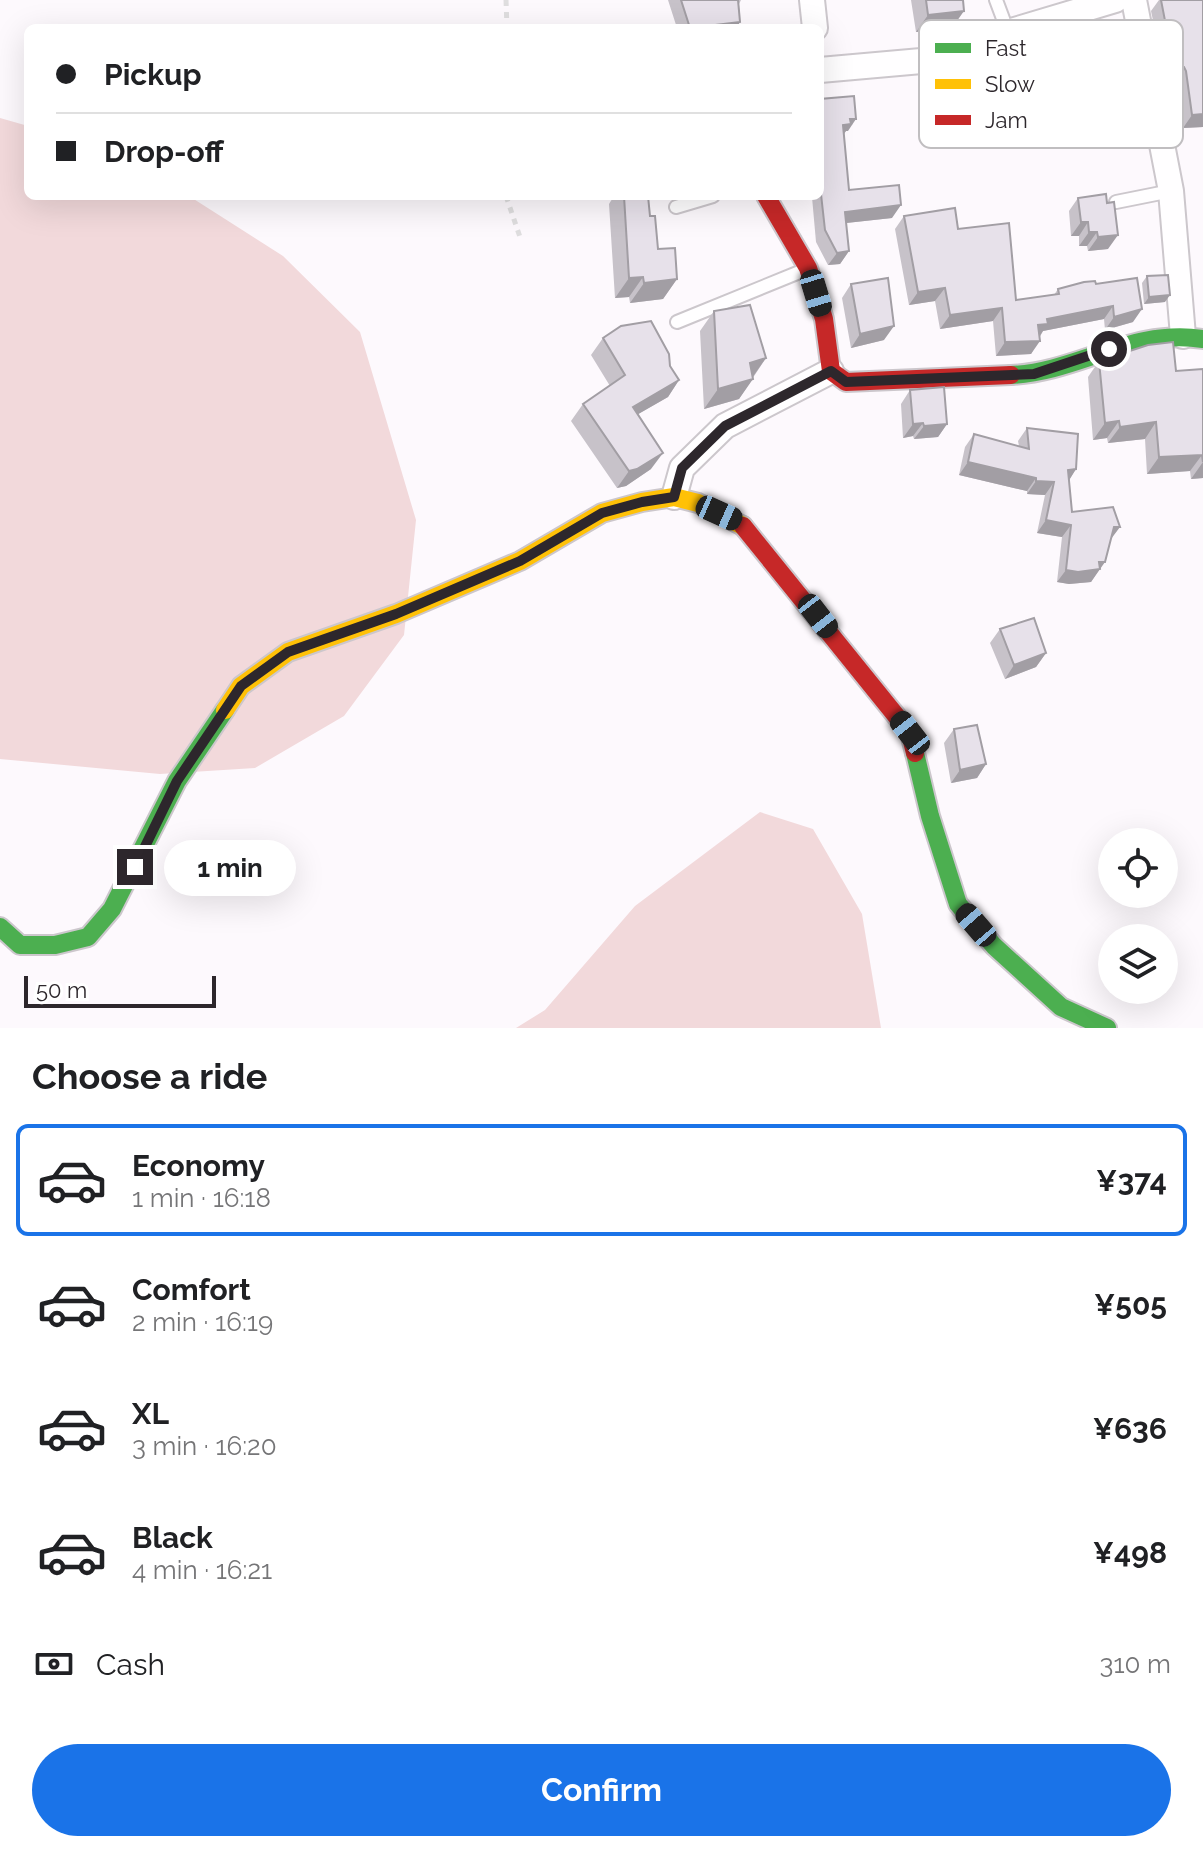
<!DOCTYPE html>
<meta charset="utf-8">
<style>
body{margin:0;font-family:Raleway,sans-serif;background:#f2f2f2;color:#202124;height:100vh;display:flex;flex-direction:column;font-size:30px;white-space:nowrap}
*{box-sizing:border-box;margin:0}
p{font-size:26px;color:#757577}
.icon{flex:none;width:44px;height:44px;fill:none;stroke:currentColor;stroke-width:2;stroke-linecap:round;stroke-linejoin:round}
.map{position:relative;height:1028px;overflow:hidden}
.side{display:flex;flex-direction:column;background:#fff;flex:1}
.side>*{flex:none}
.top-card{position:absolute;left:24px;top:24px;width:800px;height:176px;border-radius:12px;box-shadow:0 8px 32px #0002;display:grid;align-content:center;height:176px;padding:0 32px;background:#fff}
.controls{position:absolute;left:1098px;top:828px;display:grid;gap:16px}
.controls a{display:grid;place-items:center;width:80px;height:80px;border-radius:50%;background:#fff;box-shadow:0 8px 32px #0002;font-size:40px}
.scale{position:absolute;left:24px;bottom:20px;width:192px;box-sizing:border-box;padding-left:8px;border:4px solid #2d272c;border-top:0;font-size:22px;line-height:28px;white-space:nowrap;color:#2d272c;-webkit-text-stroke:6px #fff;paint-order:stroke}
.end{position:absolute;width:36px;height:36px;margin:-18px;border:10px solid #2d272c;background:#fff;box-shadow:0 0 0 4px #fff}
.from{border-radius:50%}
.bubble{position:absolute;height:56px;border-radius:28px;background:#fff;box-shadow:0 8px 32px #0002;font-size:26px;font-weight:700;line-height:56px;text-align:center}
.car{position:absolute;width:24px;height:48px;margin:-24px -12px;border-radius:10px;box-shadow:0 0 6px 2px #0007;background:linear-gradient(#222 24%,#8ab4d8 0 40%,#222 0 76%,#8ab4d8 0 86%,#222 0)}
.top-card b{display:flex;align-items:center;gap:28px;height:76px;font-size:30px}
.top-card b+b{border-top:2px solid #e0e0e0}
.top-card i{width:20px;height:20px;background:#202124}
ul{padding:0;list-style:none}
li{display:flex;align-items:center;gap:24px;height:112px;margin:0 16px 12px;padding:0 16px;border:4px solid transparent;border-radius:12px}
li div{flex:1}
li b{display:block;font-size:30px}
li em{font-style:normal;font-weight:700}
li.selected{border-color:#1a73e8}
li>.icon{width:72px;height:72px;stroke-width:1.5}
h2{padding:0 32px;font-size:36px;line-height:96px}
.pay{display:flex;align-items:center;gap:20px;height:88px;padding:0 32px;font-size:30px}
.pay p{margin-inline-start:auto}
.primary-button{display:flex;gap:16px;margin-top:auto;padding:16px 32px}
.primary-button a{flex:1;height:92px;border-radius:48px;background:#1a73e8;color:#fff;font-size:32px;font-weight:700;line-height:92px;text-align:center}
.map>svg:first-child{display:block}
.green{fill:#f2d9db}
.lines{fill:none;stroke-linecap:round;stroke-linejoin:round}
.lane-casing{stroke:#ccc7cc;stroke-width:16}
.street-casing{stroke:#ccc7cc;stroke-width:28}
.fast-casing{stroke:#ccc7cc;stroke-width:22}
.slow-casing{stroke:#ccc7cc;stroke-width:22}
.jam-casing{stroke:#ccc7cc;stroke-width:22}
.path{stroke:#dfdedf;stroke-width:5;stroke-dasharray:6 6;stroke-linecap:butt}
.lane{stroke:#fffeff;stroke-width:12}
.street{stroke:#fffeff;stroke-width:24}
.fast{stroke:#4caf50;stroke-width:18}
.slow{stroke:#ffc107;stroke-width:18}
.jam{stroke:#c62828;stroke-width:18}
.wall{fill:#c7c2c9}
.shaded-wall{fill:#a29ea4}
.building{fill:#e7e1ea;stroke:#a29ea4;stroke-width:2}
.route{stroke:#2d272c;stroke-width:10}
.key{fill:#fff;stroke:#c0bec0;stroke-width:2}
.key-label{font-size:22px;fill:#2d272c}
</style>
<div class="map">
<svg width="1203" height="1028" viewBox="0 0 1203 1028">
<rect width="100%" height="100%" fill="#fdf9fd"/>
<path class="green" d="M 0,118 L 28,126 L 28,196 L 189,196 L 283,256 L 360,332 L 416,520 L 404,635 L 344,716 L 255,768 L 160,774 L 0,759 Z
M 760,812 L 813,829 L 862,914 L 881,1028 L 516,1028 L 545,1010 L 635,906 Z"/>
<g class="lines">
<g class="lane-casing">
<path id="lane" d="M 996,0 L 1008,32
M 1116,202 L 1171,191
M 676,207 L 713,196
M 677,322 L 807,269"/>
</g>
<g class="street-casing">
<path id="street" d="M 812,0 L 815,28
M 1134,0 L 1171,191 L 1183,336
M 820,70 L 944,59 L 1008,32 L 1115,0
M 674,497 L 682,468 L 725,426 L 831,371"/>
</g>
<g class="fast-casing">
<path id="fast" d="M 1011,375 C 1079,372 1131,328 1203,339
M 915,753 L 930,816 L 958,904 L 994,946 L 1061,1007 L 1107,1028
M 0,927 L 20,945 L 55,945 L 88,937 L 112,909 L 177,781 L 225,710"/>
</g>
<g class="slow-casing">
<path id="slow" d="M 225,710 L 241,686 L 288,652 L 396,614 L 520,561 L 602,513 L 642,502 L 674,497 L 698,503 L 743,526"/>
</g>
<g class="jam-casing">
<path id="jam" d="M 766,196 L 808,268 L 824,319 L 831,371 L 846,382 L 1011,375
M 743,526 L 910,733 L 915,753"/>
</g>
<path class="path" d="M 506,0 L 507,28
M 506,196 L 520,237"/>
<use href="#lane" class="lane"/>
<use href="#street" class="street"/>
<use href="#fast" class="fast"/>
<use href="#slow" class="slow"/>
<use href="#jam" class="jam"/>
</g>
<path class="wall" d="M 668,0 L 741,0 L 739,4 L 740,22 L 736,28 L 677,28 Z
M 911,0 L 963,0 L 952,28 L 916,32 Z
M 1159,0 L 1203,0 L 1203,127 L 1183,128 L 1177,84 L 1175,80 L 1165,81 L 1160,44 L 1158,44 L 1151,11 Z
M 1007,59 L 1027,102 L 1001,104 L 997,72 Z
M 820,99 L 848,131 L 846,131 L 844,134 L 849,190 L 892,218 L 846,223 L 849,251 L 840,264 L 828,265 L 816,242 L 812,197 L 797,198 L 797,196 L 820,196 Z
M 614,196 L 648,196 L 650,216 L 658,249 L 677,279 L 663,299 L 630,303 L 629,297 L 615,298 L 609,204 Z
M 1078,198 L 1108,249 L 1088,251 L 1087,246 L 1079,246 L 1079,236 L 1071,236 L 1069,211 Z
M 904,216 L 958,229 L 1016,300 L 1054,295 L 1058,289 L 1096,284 L 1133,322 L 1105,330 L 1104,319 L 1043,331 L 1031,354 L 996,356 L 993,321 L 940,329 L 935,301 L 909,305 L 895,229 Z
M 1147,276 L 1165,302 L 1144,304 L 1142,283 Z
M 851,284 L 884,340 L 851,348 L 842,298 Z
M 714,311 L 766,358 L 739,399 L 704,409 L 700,331 Z
M 603,338 L 670,366 L 679,380 L 668,397 L 638,414 L 651,469 L 626,486 L 617,488 L 571,421 L 583,404 L 610,386 L 591,355 Z
M 1099,361 L 1176,371 L 1203,369 L 1203,478 L 1191,479 L 1190,471 L 1147,474 L 1145,439 L 1108,443 L 1107,438 L 1093,440 L 1088,377 Z
M 910,390 L 947,424 L 938,437 L 914,439 L 913,436 L 903,438 L 901,404 Z
M 1027,428 L 1076,469 L 1069,480 L 1072,512 L 1111,539 L 1100,568 L 1091,582 L 1069,584 L 1057,582 L 1062,537 L 1037,533 L 1045,495 L 1027,494 L 1027,491 L 959,475 L 965,447 L 974,434 L 1019,446 L 1018,441 Z
M 1000,629 L 1046,653 L 1036,667 L 1005,679 L 990,643 Z
M 954,729 L 986,764 L 977,778 L 951,783 L 944,743 Z"/>
<path class="shaded-wall" d="M 964,11 L 952,28 L 916,32 L 928,15 Z
M 740,22 L 736,28 L 713,28 L 716,25 Z
M 1167,31 L 1169,31 L 1160,44 L 1158,44 Z
M 1184,67 L 1175,80 L 1165,81 L 1175,68 Z
M 1036,88 L 1027,102 L 1001,104 L 1010,91 Z
M 1203,114 L 1203,127 L 1183,128 L 1192,115 Z
M 850,119 L 856,119 L 848,131 L 846,131 L 842,136 L 843,125 Z
M 798,196 L 813,196 L 812,197 L 797,198 Z
M 901,205 L 892,218 L 837,224 L 845,212 Z
M 1081,222 L 1088,222 L 1079,236 L 1071,236 Z
M 1089,232 L 1097,232 L 1087,246 L 1079,246 Z
M 1118,235 L 1108,249 L 1088,251 L 1098,237 Z
M 849,251 L 840,264 L 828,265 L 837,253 Z
M 643,277 L 629,297 L 615,298 L 629,278 Z
M 677,279 L 663,299 L 630,303 L 644,283 Z
M 945,288 L 935,301 L 909,305 L 918,292 Z
M 1170,295 L 1165,302 L 1144,304 L 1149,297 Z
M 1113,306 L 1104,319 L 1043,331 L 1039,337 L 1038,325 L 1047,319 Z
M 1002,308 L 993,321 L 940,329 L 950,315 Z
M 1142,309 L 1133,322 L 1105,330 L 1114,317 Z
M 894,326 L 884,340 L 851,348 L 860,334 Z
M 1040,341 L 1031,354 L 996,356 L 1005,342 Z
M 766,358 L 752,378 L 750,363 Z
M 753,379 L 739,399 L 704,409 L 718,389 Z
M 679,380 L 668,397 L 621,424 L 633,407 Z
M 1119,421 L 1107,438 L 1093,440 L 1105,423 Z
M 1156,422 L 1145,439 L 1108,443 L 1120,427 Z
M 923,423 L 913,436 L 903,438 L 913,424 Z
M 947,424 L 938,437 L 914,439 L 924,426 Z
M 663,453 L 651,469 L 626,486 L 617,488 L 629,471 Z
M 1202,455 L 1190,471 L 1147,474 L 1159,457 Z
M 968,462 L 1036,478 L 1027,491 L 959,475 Z
M 1203,462 L 1203,478 L 1191,479 Z
M 1076,469 L 1068,482 L 1068,470 Z
M 1036,481 L 1054,482 L 1045,495 L 1027,494 Z
M 1046,520 L 1071,525 L 1062,537 L 1037,533 Z
M 1114,527 L 1120,527 L 1111,539 Z
M 1105,562 L 1091,582 L 1069,584 L 1057,582 L 1066,570 Z
M 1046,653 L 1036,667 L 1005,679 L 1014,665 Z
M 986,764 L 977,778 L 951,783 L 960,770 Z"/>
<path class="building" d="M 681,0 L 738,0 L 740,22 L 716,25 L 716,28 L 690,28 Z
M 926,0 L 963,0 L 964,11 L 928,15 Z
M 1161,0 L 1203,0 L 1203,114 L 1192,115 L 1186,71 L 1184,67 L 1175,68 L 1169,31 L 1167,31 Z
M 854,96 L 856,119 L 850,119 L 851,124 L 843,125 L 849,190 L 899,185 L 901,205 L 845,212 L 849,251 L 837,253 L 825,230 L 820,185 L 820,99 Z
M 1106,194 L 1107,203 L 1114,202 L 1118,235 L 1098,237 L 1097,232 L 1089,232 L 1088,222 L 1081,222 L 1078,198 Z
M 624,196 L 648,196 L 650,216 L 655,216 L 658,249 L 675,248 L 677,279 L 644,283 L 643,277 L 629,278 Z
M 955,208 L 958,229 L 1009,223 L 1016,300 L 1059,294 L 1058,289 L 1084,282 L 1095,281 L 1096,284 L 1137,278 L 1142,309 L 1114,317 L 1113,306 L 1047,319 L 1048,324 L 1038,325 L 1040,341 L 1005,342 L 1002,308 L 950,315 L 945,288 L 918,292 L 904,216 Z
M 1168,275 L 1170,295 L 1149,297 L 1147,276 Z
M 888,278 L 894,326 L 860,334 L 851,284 Z
M 750,305 L 766,358 L 750,363 L 753,379 L 718,389 L 714,311 Z
M 651,321 L 669,354 L 670,366 L 679,380 L 633,407 L 663,453 L 637,469 L 629,471 L 583,404 L 625,375 L 603,338 L 621,326 Z
M 1173,342 L 1176,371 L 1203,369 L 1203,462 L 1202,455 L 1159,457 L 1156,422 L 1120,427 L 1119,421 L 1105,423 L 1099,361 L 1148,345 Z
M 944,387 L 947,424 L 924,426 L 923,423 L 913,424 L 910,390 Z
M 1027,428 L 1078,434 L 1076,469 L 1068,470 L 1072,512 L 1113,507 L 1120,527 L 1114,527 L 1105,562 L 1099,562 L 1100,569 L 1078,572 L 1066,570 L 1071,525 L 1046,520 L 1054,482 L 1036,481 L 1036,478 L 968,462 L 974,434 L 1029,449 Z
M 1034,618 L 1046,653 L 1014,665 L 1000,629 Z
M 977,725 L 986,764 L 960,770 L 954,729 Z"/>
<g class="lines">
<path class="route" d="M 135,867 L 177,781 L 241,686 L 288,652 L 396,614 L 520,561 L 602,513 L 642,502 L 674,497 L 682,468 L 725,426 L 831,371 L 846,382 L 1034,374 L 1109,349"/>
</g>
<rect x="919" y="20" width="264" height="128" rx="12" class="key"/>
<rect x="935" y="43" width="36" height="10" fill="#4caf50"/>
<rect x="935" y="79" width="36" height="10" fill="#ffc107"/>
<rect x="935" y="115" width="36" height="10" fill="#c62828"/>
<g class="key-label">
<text x="985" y="56">Fast</text>
<text x="985" y="92">Slow</text>
<text x="985" y="128">Jam</text>
</g>
</svg>
<div class="controls">
<a><svg class="icon" aria-label="locate" viewBox="0 0 24 24"><circle cx="12" cy="12" r="6"/><path d="M12 2v4M12 18v4M2 12h4M18 12h4"/></svg></a>
<a><svg class="icon" aria-label="layers" viewBox="0 0 24 24"><path d="M12 4l9 5-9 5-9-5zM3 14l9 5 9-5"/></svg></a>
</div>
<div class="scale">50 m</div>
<i class="end from" style="left:1109px;top:349px"></i>
<i class="end" style="left:135px;top:867px"></i>
<div class="bubble" style="left:164px;top:840px;width:132px">1 min</div>
<i class="car" style="left:816px;top:293px;rotate:163deg"></i>
<i class="car" style="left:719px;top:513px;rotate:114deg"></i>
<i class="car" style="left:818px;top:616px;rotate:142deg"></i>
<i class="car" style="left:910px;top:733px;rotate:322deg"></i>
<i class="car" style="left:976px;top:925px;rotate:319deg"></i>
<div class="top-card">
<b><i class="from"></i>Pickup</b>
<b><i></i>Drop-off</b>
</div>
</div>
<section class="side">
<h2>Choose a ride</h2>
<ul>
<li class="selected"><svg class="icon" aria-label="car" viewBox="0 0 24 24"><path d="M5 17H2v-5l4-1 3-4h7l3 4 3 1v5h-3M9 17h6M6 11h13"/><circle cx="7" cy="17" r="2"/><circle cx="17" cy="17" r="2"/></svg><div><b>Economy</b><p>1 min · 16:18</p></div><em>¥374</em></li>
<li><svg class="icon" aria-label="car" viewBox="0 0 24 24"><path d="M5 17H2v-5l4-1 3-4h7l3 4 3 1v5h-3M9 17h6M6 11h13"/><circle cx="7" cy="17" r="2"/><circle cx="17" cy="17" r="2"/></svg><div><b>Comfort</b><p>2 min · 16:19</p></div><em>¥505</em></li>
<li><svg class="icon" aria-label="car" viewBox="0 0 24 24"><path d="M5 17H2v-5l4-1 3-4h7l3 4 3 1v5h-3M9 17h6M6 11h13"/><circle cx="7" cy="17" r="2"/><circle cx="17" cy="17" r="2"/></svg><div><b>XL</b><p>3 min · 16:20</p></div><em>¥636</em></li>
<li><svg class="icon" aria-label="car" viewBox="0 0 24 24"><path d="M5 17H2v-5l4-1 3-4h7l3 4 3 1v5h-3M9 17h6M6 11h13"/><circle cx="7" cy="17" r="2"/><circle cx="17" cy="17" r="2"/></svg><div><b>Black</b><p>4 min · 16:21</p></div><em>¥498</em></li>
</ul>
<div class="pay"><svg class="icon" aria-label="cash" viewBox="0 0 24 24"><path d="M3 7h18v10H3z"/><circle cx="12" cy="12" r="2"/></svg>Cash<p>310 m</p></div>
<div class="primary-button"><a>Confirm</a></div>
</section>
